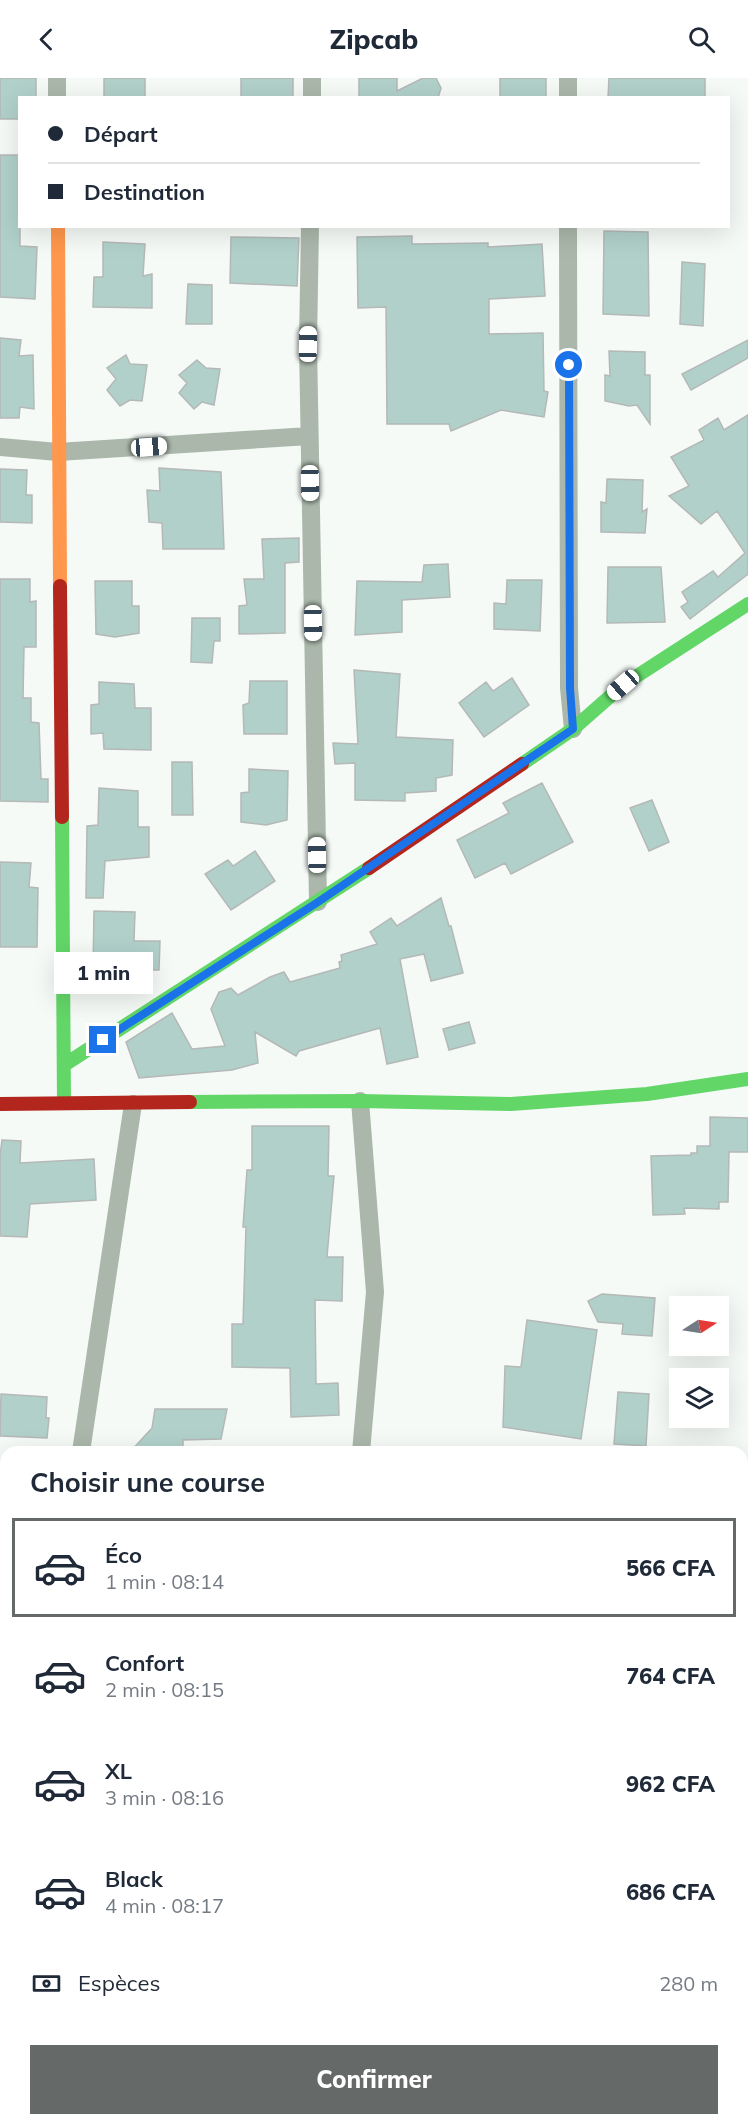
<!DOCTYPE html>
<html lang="fr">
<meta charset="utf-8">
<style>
body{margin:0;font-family:Mulish,sans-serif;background:#f6f6f7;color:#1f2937;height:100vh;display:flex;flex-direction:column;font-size:22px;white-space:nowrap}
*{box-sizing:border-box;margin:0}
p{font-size:20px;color:#747a83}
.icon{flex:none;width:33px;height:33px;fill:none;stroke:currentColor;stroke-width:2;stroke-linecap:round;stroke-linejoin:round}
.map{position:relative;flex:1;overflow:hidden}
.sheet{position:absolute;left:0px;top:1368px;width:748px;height:680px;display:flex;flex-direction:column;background:#fff;border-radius:18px 18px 0 0;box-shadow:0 6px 24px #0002}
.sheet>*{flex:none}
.banner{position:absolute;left:18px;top:18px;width:712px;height:132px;border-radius:0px;box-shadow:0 6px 24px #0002;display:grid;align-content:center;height:132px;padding:0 30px;background:#fff}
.needle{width:39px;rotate:78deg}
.controls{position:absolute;left:669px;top:1218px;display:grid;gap:12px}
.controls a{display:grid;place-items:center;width:60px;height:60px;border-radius:0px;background:#fff;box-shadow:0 6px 24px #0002;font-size:30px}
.end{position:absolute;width:27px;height:27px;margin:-14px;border:8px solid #1a73e8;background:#fff;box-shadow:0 0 0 3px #fff}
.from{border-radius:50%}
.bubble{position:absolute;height:42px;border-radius:0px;background:#fff;box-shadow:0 6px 24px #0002;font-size:20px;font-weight:800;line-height:42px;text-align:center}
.car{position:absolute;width:18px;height:36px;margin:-18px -9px;border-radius:8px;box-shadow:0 0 4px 2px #0007;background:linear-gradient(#fff 24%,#345 0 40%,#fff 0 76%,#345 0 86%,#fff 0)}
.banner b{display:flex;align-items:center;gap:21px;height:57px;font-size:22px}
.banner b+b{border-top:2px solid #e0e1e3}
.banner i{width:15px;height:15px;background:#1f2937}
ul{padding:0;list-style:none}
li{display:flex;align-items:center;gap:18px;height:99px;margin:0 12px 9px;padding:0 18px;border:3px solid transparent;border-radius:0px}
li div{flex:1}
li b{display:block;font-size:22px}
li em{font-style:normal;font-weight:800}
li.active{border-color:#656967}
li>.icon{width:54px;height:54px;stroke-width:1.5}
h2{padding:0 30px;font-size:27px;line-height:72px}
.pay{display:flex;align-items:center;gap:15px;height:66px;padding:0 30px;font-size:22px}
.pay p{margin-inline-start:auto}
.primary-button{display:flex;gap:12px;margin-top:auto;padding:12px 30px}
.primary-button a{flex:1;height:69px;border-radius:0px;background:#656967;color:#fff;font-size:24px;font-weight:800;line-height:69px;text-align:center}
header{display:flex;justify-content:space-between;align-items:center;height:78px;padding:0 30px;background:#fff;font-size:27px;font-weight:800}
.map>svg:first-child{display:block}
.building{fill:#b1d0ca;stroke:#b4b8b6;stroke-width:1.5}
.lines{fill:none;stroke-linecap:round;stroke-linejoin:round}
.street{stroke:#aab7aa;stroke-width:18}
.fast{stroke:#63d668;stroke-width:14}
.slow{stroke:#ff974d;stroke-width:14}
.jam{stroke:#b3261e;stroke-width:14}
.route{stroke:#1a73e8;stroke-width:8}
</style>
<header><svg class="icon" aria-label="back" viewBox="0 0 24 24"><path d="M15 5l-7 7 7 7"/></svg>Zipcab<svg class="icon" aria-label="search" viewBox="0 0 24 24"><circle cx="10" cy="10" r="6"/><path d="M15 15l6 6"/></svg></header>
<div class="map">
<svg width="748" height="2047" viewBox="0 0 748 2047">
<rect width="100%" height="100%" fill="#f5faf7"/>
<path class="building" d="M 0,0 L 36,0 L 36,20 L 20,20 L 20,41 L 0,41 Z
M 104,0 L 145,0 L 145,20 L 104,20 Z
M 241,0 L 293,0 L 293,20 L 241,20 Z
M 359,0 L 397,0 L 397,13 L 423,0 L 436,0 L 441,10 L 438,20 L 359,20 Z
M 500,0 L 546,0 L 546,20 L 500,20 Z
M 609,0 L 705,0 L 705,20 L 608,20 Z
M 0,77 L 20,77 L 20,168 L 37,169 L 35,221 L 0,219 Z
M 604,153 L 648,154 L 649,238 L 603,236 Z
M 412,158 L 412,166 L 488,165 L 488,169 L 542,166 L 545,218 L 489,221 L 489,256 L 543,255 L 544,313 L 548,314 L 544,339 L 501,332 L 451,353 L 449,346 L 387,346 L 386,229 L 358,230 L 357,159 Z
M 231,159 L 299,160 L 297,208 L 230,205 Z
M 103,164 L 145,166 L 143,198 L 152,196 L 152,230 L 93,229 L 94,199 L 103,199 Z
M 682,184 L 705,186 L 703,248 L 680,246 Z
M 188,206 L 212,207 L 212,246 L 186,246 Z
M 0,260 L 21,262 L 19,278 L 33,277 L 34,331 L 20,329 L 19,340 L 0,340 Z
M 748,262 L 748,280 L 691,312 L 682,296 Z
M 609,273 L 645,274 L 645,297 L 650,297 L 650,346 L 637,327 L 629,328 L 605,323 L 605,297 L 610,298 Z
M 126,277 L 130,286 L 147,287 L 142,323 L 130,322 L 120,328 L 107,312 L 116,301 L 107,290 Z
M 197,282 L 206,290 L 220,291 L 214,327 L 202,324 L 194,331 L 179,315 L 187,305 L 179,297 Z
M 748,337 L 748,496 L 690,541 L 681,529 L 688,524 L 682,514 L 713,493 L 718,499 L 745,475 L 717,433 L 701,446 L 669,418 L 689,408 L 671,379 L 704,362 L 699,352 L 718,340 L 724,352 Z
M 159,390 L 221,394 L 224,471 L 163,471 L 162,445 L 149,444 L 147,412 L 160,413 Z
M 0,391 L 27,392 L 26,417 L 32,417 L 32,445 L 0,444 Z
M 607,401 L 643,402 L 642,434 L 647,431 L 645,455 L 601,454 L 601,424 L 606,425 Z
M 299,460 L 299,484 L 285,485 L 285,555 L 239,556 L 239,528 L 247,527 L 244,501 L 264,501 L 262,461 Z
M 448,486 L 450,519 L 402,522 L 402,554 L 355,557 L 357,503 L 422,504 L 424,487 Z
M 608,489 L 661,489 L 665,544 L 607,545 Z
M 0,501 L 30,501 L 30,524 L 36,523 L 36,569 L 24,569 L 23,620 L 31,620 L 31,644 L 39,645 L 41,701 L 48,701 L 48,724 L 0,723 Z
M 507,502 L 542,502 L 540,553 L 494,551 L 494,525 L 506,526 Z
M 95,503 L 132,503 L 132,528 L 139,528 L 139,555 L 115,559 L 96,556 Z
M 192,540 L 220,540 L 220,563 L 214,563 L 212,585 L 191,584 Z
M 354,592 L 400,596 L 396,659 L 453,662 L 452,697 L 436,700 L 436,713 L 405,715 L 405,723 L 355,722 L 355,685 L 335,686 L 333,665 L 358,666 Z
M 512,600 L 529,627 L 484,659 L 459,625 L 486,604 L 493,613 Z
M 250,603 L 287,603 L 287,656 L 244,656 L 243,627 L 249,625 Z
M 99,604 L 134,606 L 135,630 L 151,630 L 151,672 L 104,671 L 103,655 L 91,656 L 91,627 L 99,626 Z
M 172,684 L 192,684 L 193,737 L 172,737 Z
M 249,691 L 288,693 L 287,742 L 266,747 L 241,744 L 241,715 L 249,714 Z
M 542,705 L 573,764 L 511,796 L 505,785 L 475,800 L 457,762 L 509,735 L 503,725 Z
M 99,710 L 138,713 L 138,749 L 149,749 L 149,779 L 105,783 L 103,820 L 86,820 L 87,748 L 98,747 Z
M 652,722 L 669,764 L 649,773 L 630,730 Z
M 255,773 L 275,803 L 231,832 L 205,796 L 228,782 L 233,788 Z
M 0,784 L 31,785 L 29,809 L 38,810 L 37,869 L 0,869 Z
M 441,820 L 449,848 L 451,848 L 463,895 L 431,903 L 424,876 L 400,881 L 418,979 L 387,986 L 380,950 L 299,973 L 296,978 L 255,954 L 258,985 L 232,992 L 139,1000 L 126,964 L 172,935 L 192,971 L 225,968 L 211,931 L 219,914 L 231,910 L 238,917 L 270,899 L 284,894 L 290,904 L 340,890 L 339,884 L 342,883 L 341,877 L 377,866 L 370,854 L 391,840 L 397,848 Z
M 94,833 L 135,834 L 134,863 L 160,863 L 159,892 L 93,891 Z
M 469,944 L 475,965 L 449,972 L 443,951 Z
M 710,1039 L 748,1040 L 748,1074 L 729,1074 L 728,1124 L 719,1124 L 719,1131 L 684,1130 L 685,1136 L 653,1137 L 651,1078 L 691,1077 L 691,1075 L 697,1075 L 697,1068 L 710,1068 Z
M 252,1048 L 329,1048 L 328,1098 L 334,1098 L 327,1179 L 343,1179 L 342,1223 L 315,1222 L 316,1306 L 338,1305 L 339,1337 L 291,1339 L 290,1290 L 232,1289 L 232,1246 L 243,1246 L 246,1149 L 243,1149 L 247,1092 L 252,1092 Z
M 2,1062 L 21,1063 L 20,1085 L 94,1081 L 96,1122 L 30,1126 L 27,1159 L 0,1158 L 0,1078 Z
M 602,1216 L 655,1220 L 652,1258 L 622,1256 L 623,1246 L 598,1244 L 588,1223 Z
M 527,1242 L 597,1252 L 581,1361 L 503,1349 L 505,1288 L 521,1289 Z
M 618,1314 L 649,1316 L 646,1368 L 614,1366 Z
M 1,1316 L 47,1319 L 46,1340 L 49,1340 L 47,1360 L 0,1358 Z
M 155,1331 L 227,1331 L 221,1361 L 183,1362 L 183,1374 L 130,1374 L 152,1350 Z"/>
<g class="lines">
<path class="street" d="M 57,0 L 57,20
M 568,0 L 568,20
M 312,20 L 312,0
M 310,148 L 308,266 L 318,824
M 568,148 L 569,610 L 573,651
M 0,369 L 58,374 L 309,358
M 360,1023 L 375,1214 L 361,1374
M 81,1374 L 133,1026
M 742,1814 L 748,1814
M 0,1872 L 6,1848"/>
<path class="fast" d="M 522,686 L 573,651 L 623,607 L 748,526
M 62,739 L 64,1025
M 64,987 L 369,790
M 190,1024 L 360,1023 L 511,1026 L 647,1016 L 748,1001"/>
<path class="slow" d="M 58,148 L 60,508"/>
<path class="jam" d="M 60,508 L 62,739
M 369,790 L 522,686
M 0,1026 L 190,1024"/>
</g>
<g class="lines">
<path class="route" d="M 103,962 L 318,824 L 573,651 L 570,610 L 569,287"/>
</g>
</svg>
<div class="controls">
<a><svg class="needle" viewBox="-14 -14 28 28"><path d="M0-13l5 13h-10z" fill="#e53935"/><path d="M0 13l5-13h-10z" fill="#747a83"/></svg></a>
<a><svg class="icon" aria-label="layers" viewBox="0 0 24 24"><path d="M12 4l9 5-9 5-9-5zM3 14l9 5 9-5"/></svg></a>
</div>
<i class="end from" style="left:569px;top:287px"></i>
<i class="end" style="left:103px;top:962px"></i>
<div class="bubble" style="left:54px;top:874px;width:99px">1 min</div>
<i class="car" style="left:308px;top:266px;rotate:1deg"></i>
<i class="car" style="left:149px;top:369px;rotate:86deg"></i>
<i class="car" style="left:310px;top:405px;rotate:179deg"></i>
<i class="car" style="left:313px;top:545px;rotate:179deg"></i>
<i class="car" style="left:623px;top:607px;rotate:229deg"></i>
<i class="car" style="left:317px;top:777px;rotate:359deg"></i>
<div class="banner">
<b><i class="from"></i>Départ</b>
<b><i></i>Destination</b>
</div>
<section class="sheet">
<h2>Choisir une course</h2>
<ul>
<li class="active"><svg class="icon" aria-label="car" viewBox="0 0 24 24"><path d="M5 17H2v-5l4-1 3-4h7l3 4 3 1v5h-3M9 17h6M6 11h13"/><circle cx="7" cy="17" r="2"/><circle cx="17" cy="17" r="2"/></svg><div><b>Éco</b><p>1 min · 08:14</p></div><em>566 CFA</em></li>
<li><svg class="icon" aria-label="car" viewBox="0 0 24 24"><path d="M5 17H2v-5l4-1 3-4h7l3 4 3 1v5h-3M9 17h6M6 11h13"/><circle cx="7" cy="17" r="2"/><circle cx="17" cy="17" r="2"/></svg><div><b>Confort</b><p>2 min · 08:15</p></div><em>764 CFA</em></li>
<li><svg class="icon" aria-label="car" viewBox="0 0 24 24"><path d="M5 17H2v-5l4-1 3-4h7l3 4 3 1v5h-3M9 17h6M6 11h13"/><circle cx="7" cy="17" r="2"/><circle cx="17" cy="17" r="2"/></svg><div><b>XL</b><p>3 min · 08:16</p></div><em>962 CFA</em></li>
<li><svg class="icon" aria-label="car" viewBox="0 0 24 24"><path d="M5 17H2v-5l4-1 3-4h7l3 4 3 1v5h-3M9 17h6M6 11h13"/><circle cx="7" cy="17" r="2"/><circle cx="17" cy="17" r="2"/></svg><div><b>Black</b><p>4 min · 08:17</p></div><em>686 CFA</em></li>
</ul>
<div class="pay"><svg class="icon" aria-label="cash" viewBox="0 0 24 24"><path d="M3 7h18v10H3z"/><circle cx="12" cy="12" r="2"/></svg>Espèces<p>280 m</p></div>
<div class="primary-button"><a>Confirmer</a></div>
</section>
</div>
